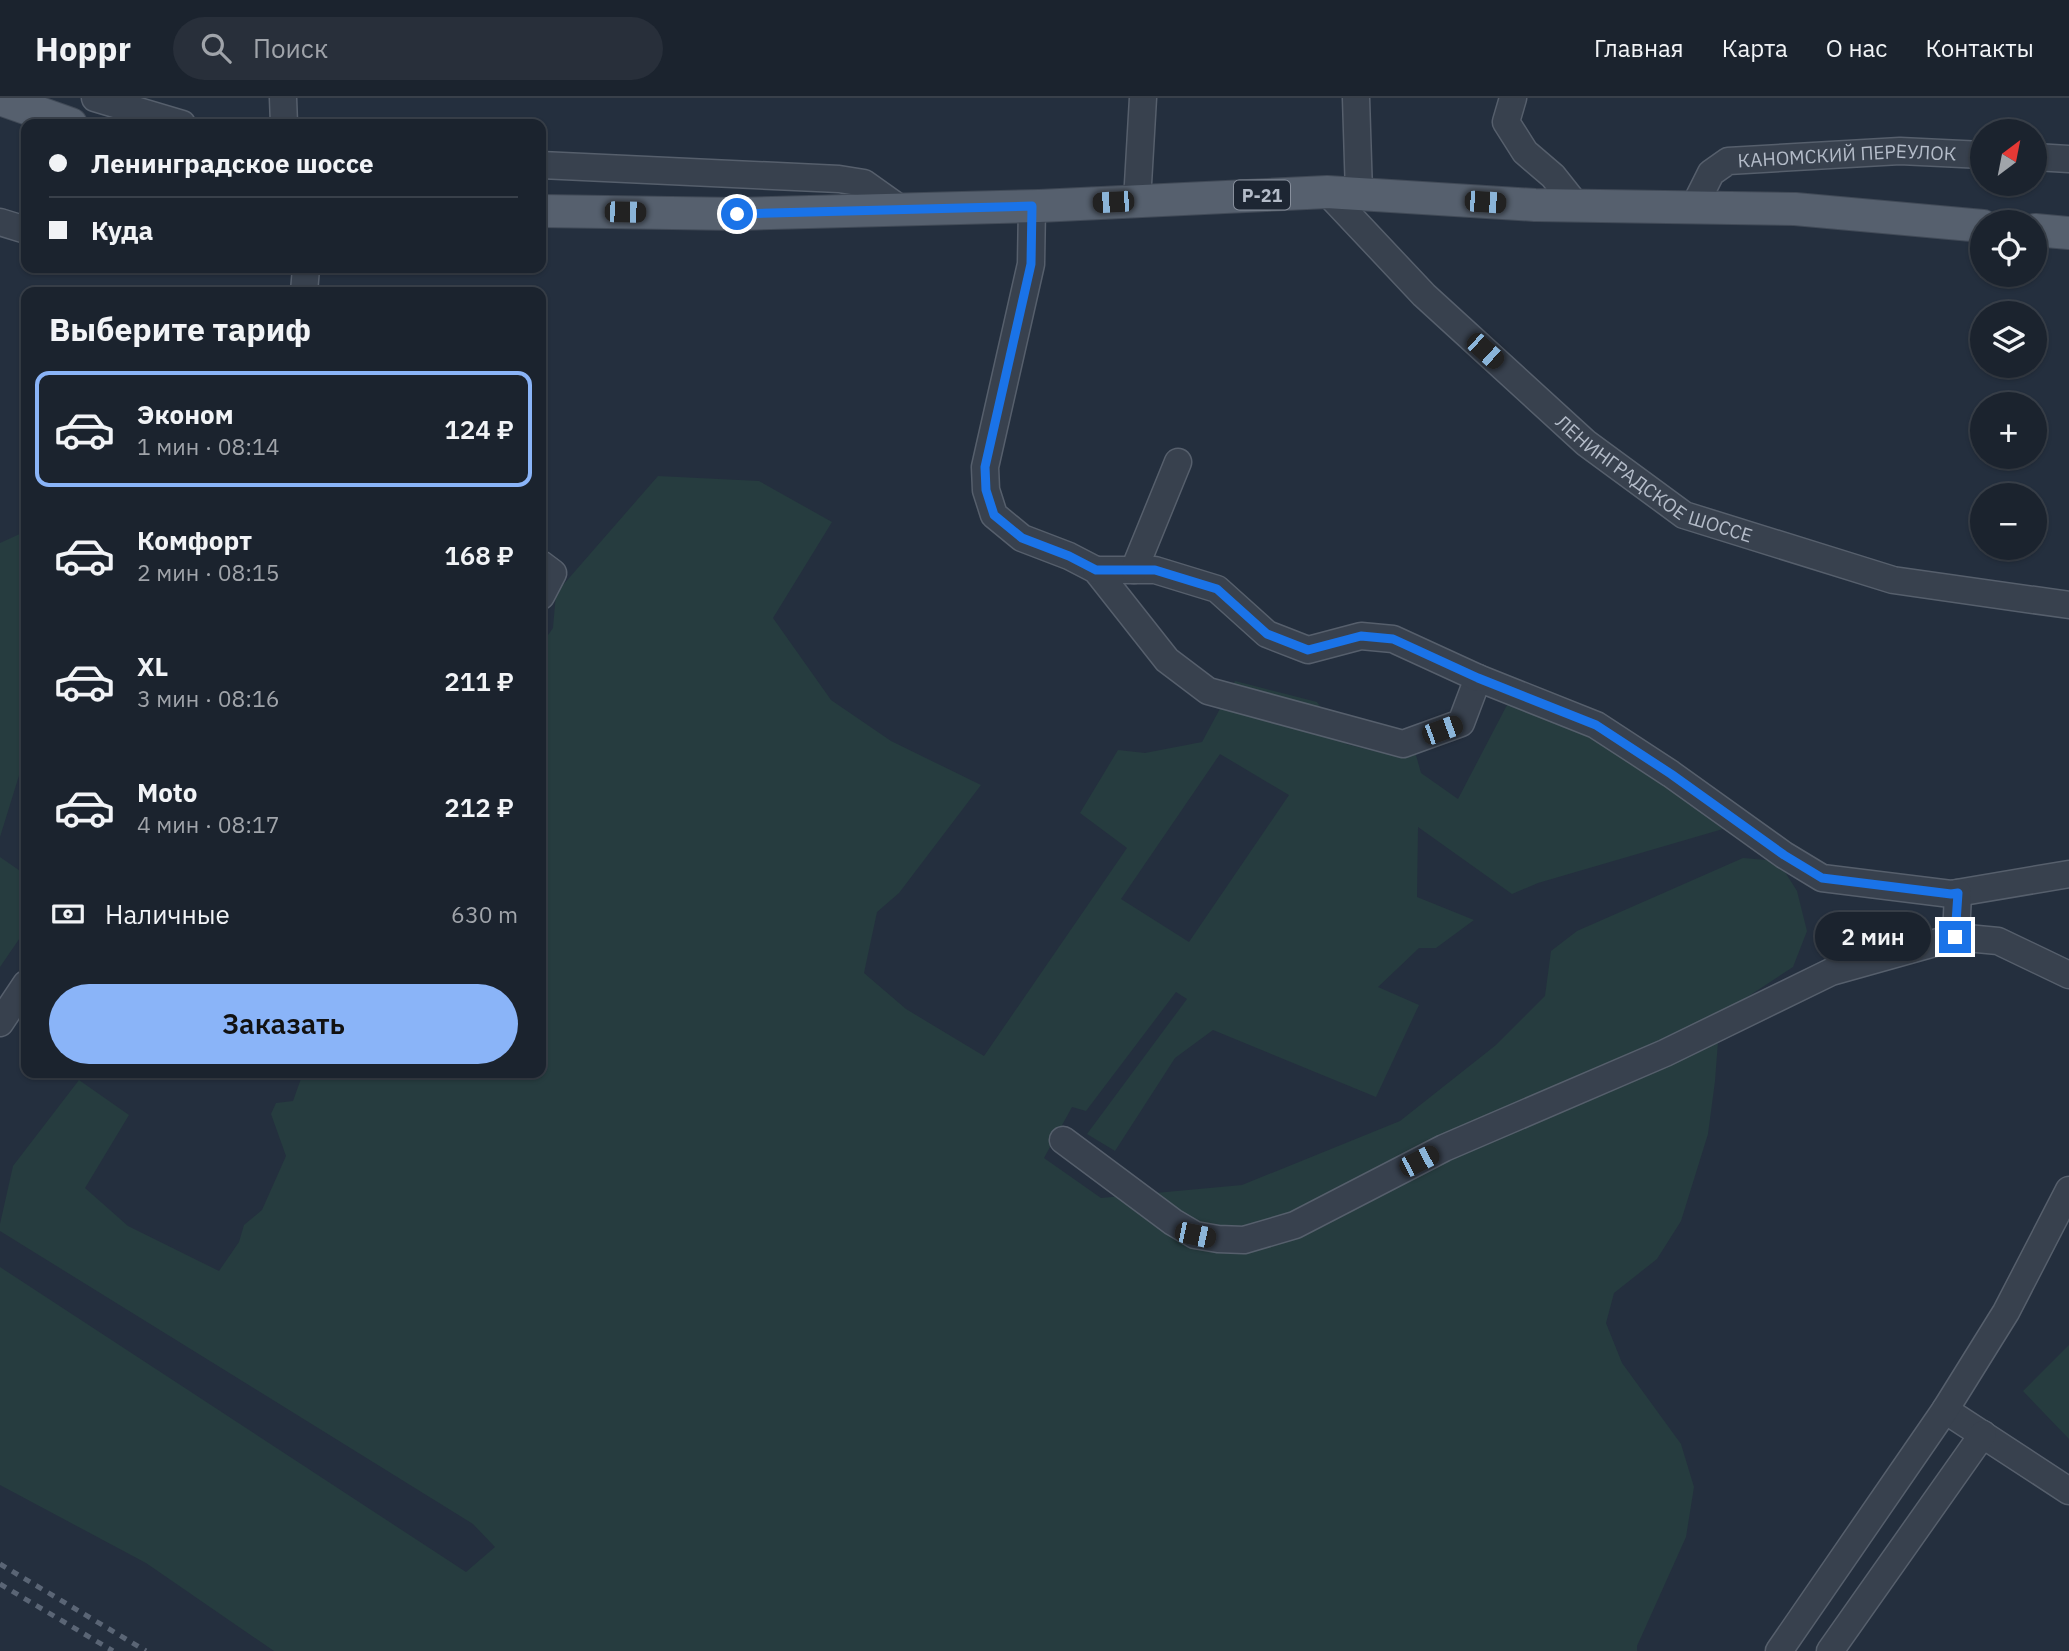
<!DOCTYPE html>
<html lang="ru">
<meta charset="utf-8">
<style>
body{margin:0;font-family:"IBM Plex Sans",sans-serif;background:#282f3a;color:#f1f3f6;height:100vh;display:flex;flex-direction:column;font-size:26px;white-space:nowrap}
*{box-sizing:border-box;margin:0}
p{font-size:23px;color:#a0a4aa}
.icon{flex:none;width:38px;height:38px;fill:none;stroke:currentColor;stroke-width:2;stroke-linecap:round;stroke-linejoin:round}
.map{position:relative;flex:1;overflow:hidden}
.sheet{position:absolute;left:21px;top:189px;width:525px;height:791px;display:flex;flex-direction:column;background:#1b232e;border-radius:14px;box-shadow:0 2px 5px #0004,0 0 0 2px #39404a}
.sheet>*{flex:none}
.guide{position:absolute;left:21px;top:21px;width:525px;height:154px;border-radius:14px;box-shadow:0 2px 5px #0004,0 0 0 2px #39404a;display:grid;align-content:center;height:154px;padding:0 28px;background:#1b232e}
.needle{width:46px;rotate:32deg}
.fabs{position:absolute;left:1970px;top:21px;display:grid;gap:14px}
.fabs a{display:grid;place-items:center;width:77px;height:77px;border-radius:50%;background:#1b232e;box-shadow:0 2px 5px #0004,0 0 0 2px #39404a;font-size:35px}
.end{position:absolute;width:32px;height:32px;margin:-16px;border:9px solid #1a73e8;background:#fff;box-shadow:0 0 0 4px #fff}
.from{border-radius:50%}
.bubble{position:absolute;height:49px;border-radius:24px;background:#1b232e;box-shadow:0 2px 5px #0004,0 0 0 2px #39404a;font-size:23px;font-weight:600;line-height:49px;text-align:center}
.car{position:absolute;width:21px;height:42px;margin:-21px -10px;border-radius:9px;box-shadow:0 0 5px 2px #0007;background:linear-gradient(#222 24%,#8ab4d8 0 40%,#222 0 76%,#8ab4d8 0 86%,#222 0)}
.guide b{display:flex;align-items:center;gap:24px;height:66px;font-size:26px}
.guide b+b{border-top:2px solid #39404a}
.guide i{width:18px;height:18px;background:#f1f3f6}
ul{padding:0;list-style:none}
li{display:flex;align-items:center;gap:21px;height:116px;margin:0 14px 10px;padding:0 14px;border:4px solid transparent;border-radius:14px}
li div{flex:1}
li b{display:block;font-size:26px}
li em{font-style:normal;font-weight:600}
li.current{border-color:#8ab4f8}
li>.icon{width:63px;height:63px;stroke-width:1.5}
h2{padding:0 28px;font-size:32px;line-height:84px}
.pay{display:flex;align-items:center;gap:18px;height:77px;padding:0 28px;font-size:26px}
.pay p{margin-inline-start:auto}
.action{display:flex;gap:14px;margin-top:auto;padding:14px 28px}
.action a{flex:1;height:80px;border-radius:42px;background:#8ab4f8;color:#111;font-size:28px;font-weight:600;line-height:80px;text-align:center}
header{display:flex;align-items:center;gap:42px;box-sizing:border-box;height:98px;padding:0 35px;background:#1b232e;border-bottom:2px solid #39404a}
header strong{font-size:33px}
nav{display:flex;gap:38px;margin-inline-start:auto;font-size:24px}
.search{width:490px;height:63px;background:#282f3a;display:flex;align-items:center;gap:18px;box-sizing:border-box;padding:0 24px;border-radius:38px;color:#a0a4aa;font-size:26px}
.map>svg:first-child{display:block}
.green{fill:#263c3f;fill-rule:evenodd}
.lines{fill:none;stroke-linecap:round;stroke-linejoin:round}
.minor-casing{stroke:#565f6c;stroke-width:29}
.major-casing{stroke:#414a57;stroke-width:34}
.minor{stroke:#38414e;stroke-width:26}
.major{stroke:#56606e;stroke-width:32}
.rail{stroke:#5a6575;stroke-width:5;stroke-dasharray:7 7;stroke-linecap:butt}
.route{stroke:#1a73e8;stroke-width:9}
.labels{text-anchor:middle;dominant-baseline:central;stroke-width:7;stroke-linejoin:round;paint-order:stroke}
.shield{fill:#1d2633;stroke:#878f9c;stroke-width:2}
.shield-label{font-size:18px;font-weight:bold;fill:#b4bcc9}
.street-label{font-size:19px;fill:#b4bcc9;stroke:#1d2633}
</style>
<header>
<strong>Hoppr</strong>
<div class="search"><svg class="icon" aria-label="search" viewBox="0 0 24 24"><circle cx="10" cy="10" r="6"/><path d="M15 15l6 6"/></svg>Поиск</div>
<nav><a>Главная</a><a>Карта</a><a>О нас</a><a>Контакты</a></nav>
</header>
<div class="map">
<svg width="2069" height="1553" viewBox="0 0 2069 1553">
<rect width="100%" height="100%" fill="#242f3e"/>
<path class="green" d="M 658,378 L 759,383 L 832,424 L 773,520 L 831,602 L 891,643 L 981,687 L 899,795 L 877,814 L 864,875 L 906,911 L 984,958 L 1127,750 L 1080,715 L 1118,652 L 1145,655 L 1202,644 L 1235,583 L 1317,604 L 1346,646 L 1382,655 L 1386,628 L 1409,632 L 1421,675 L 1458,701 L 1507,607 L 1602,641 L 1723,731 L 1538,785 L 1512,796 L 1418,729 L 1417,799 L 1474,822 L 1436,850 L 1419,850 L 1378,889 L 1419,907 L 1376,999 L 1213,932 L 1175,960 L 1115,1053 L 1087,1036 L 1187,901 L 1176,894 L 1086,1013 L 1072,1009 L 1044,1060 L 1101,1100 L 1242,1087 L 1400,1023 L 1496,947 L 1545,898 L 1551,853 L 1577,833 L 1743,760 L 1778,763 L 1797,793 L 1807,833 L 1793,869 L 1720,917 L 1715,983 L 1708,1036 L 1681,1123 L 1657,1161 L 1614,1195 L 1606,1225 L 1622,1265 L 1681,1346 L 1694,1389 L 1686,1439 L 1637,1548 L 1637,1553 L 274,1553 L 146,1465 L 0,1387 L 0,1169 L 466,1474 L 495,1449 L 473,1426 L 0,1133 L 0,1126 L 13,1068 L 79,982 L 129,1017 L 85,1090 L 128,1128 L 219,1173 L 239,1144 L 244,1127 L 262,1112 L 286,1058 L 271,1016 L 276,1005 L 293,1003 L 303,975 L 541,975 L 541,547 L 553,530 L 556,495 ZM 1220,656 L 1289,697 L 1189,844 L 1121,801 Z
M 26,427 L 26,655 L 0,739 L 0,445 L 24,434 Z
M 0,759 L 26,777 L 26,831 L 0,869 Z
M 2069,1247 L 2069,1341 L 2023,1293 Z"/>
<g class="lines">
<g class="minor-casing">
<g id="minor">
<path d="M 95,0 L 182,26"/>
<path d="M 283,0 L 284,26"/>
<path d="M 1356,0 L 1359,96"/>
<path d="M 1513,0 L 1506,24 L 1525,54 L 1553,78 L 1576,107"/>
<path d="M 2035,59 L 2069,61"/>
<path d="M 541,67 L 839,81 L 864,85 L 902,112"/>
<path id="s1" d="M 1327,94 L 1424,197 L 1586,345 L 1684,417 L 1893,482 L 2069,507"/>
<path d="M 1137,103 L 1143,0"/>
<path d="M 1032,108 L 1031,166 L 985,369 L 986,392 L 994,417 L 1022,440 L 1069,458 L 1096,472 L 1167,562 L 1208,593 L 1403,646 L 1461,625 L 1478,580 L 1596,627 L 1671,676 L 1784,757 L 1822,780 L 1951,796 L 2069,776"/>
<path id="s2" d="M 1694,109 L 1711,75 L 1728,63 L 1900,53 L 1983,57"/>
<path d="M 0,124 L 26,132"/>
<path d="M 304,194 L 306,170"/>
<path d="M 541,466 L 553,475 L 541,498"/>
<path d="M 1096,472 L 1155,472 L 1217,491 L 1267,536 L 1308,552 L 1361,538 L 1393,541 L 1478,580"/>
<path d="M 1134,472 L 1178,364"/>
<path d="M 1956,839 L 1998,843 L 2069,877"/>
<path d="M 0,925 L 26,886"/>
<path d="M 1063,1042 L 1173,1124 L 1195,1137 L 1218,1141 L 1244,1142 L 1295,1127 L 1444,1050 L 1665,955 L 1831,874 L 1956,839 L 1958,795"/>
<path d="M 1945,1312 L 2069,1393"/>
<path d="M 1779,1553 L 1945,1312 L 2006,1214 L 2069,1092"/>
<path d="M 1830,1553 L 1983,1336"/>
</g>
</g>
<g class="major-casing">
<path id="major" d="M 0,1 L 71,26
M 541,113 L 737,116 L 1039,108 L 1327,94 L 1535,107 L 1795,111 L 1983,128
M 2035,132 L 2069,135"/>
</g>
<use href="#minor" class="minor"/>
<use href="#major" class="major"/>
<path class="rail" d="M 0,1466 L 146,1553
M 0,1486 L 113,1553"/>
</g>
<g class="lines">
<path class="route" d="M 737,116 L 1032,108 L 1031,166 L 985,369 L 986,392 L 994,417 L 1022,440 L 1069,458 L 1096,472 L 1155,472 L 1217,491 L 1267,536 L 1308,552 L 1361,538 L 1393,541 L 1478,580 L 1596,627 L 1671,676 L 1784,757 L 1822,780 L 1951,796 L 1958,795 L 1955,839"/>
</g>
<g class="labels">
<rect class="shield" x="1234" y="82.5" width="56" height="29" rx="5"/>
<g class="shield-label">
<text x="1262" y="97">Р-21</text>
</g>
<g class="street-label">
<text stroke="none"><textPath href="#s2" startOffset="178">КАНОМСКИЙ ПЕРЕУЛОК</textPath></text>
<text stroke="none"><textPath href="#s1" startOffset="439">ЛЕНИНГРАДСКОЕ ШОССЕ</textPath></text>
</g>
</g>
</svg>
<div class="fabs">
<a><svg class="needle" viewBox="-14 -14 28 28"><path d="M0-13l5 13h-10z" fill="#e53935"/><path d="M0 13l5-13h-10z" fill="#a0a4aa"/></svg></a>
<a><svg class="icon" aria-label="locate" viewBox="0 0 24 24"><circle cx="12" cy="12" r="6"/><path d="M12 2v4M12 18v4M2 12h4M18 12h4"/></svg></a>
<a><svg class="icon" aria-label="layers" viewBox="0 0 24 24"><path d="M12 4l9 5-9 5-9-5zM3 14l9 5 9-5"/></svg></a>
<a>+</a>
<a>−</a>
</div>
<i class="end from" style="left:737px;top:116px"></i>
<i class="end" style="left:1955px;top:839px"></i>
<div class="bubble" style="left:1815px;top:814px;width:116px">2 мин</div>
<i class="car" style="left:1113px;top:104px;rotate:267deg"></i>
<i class="car" style="left:1485px;top:104px;rotate:94deg"></i>
<i class="car" style="left:625px;top:114px;rotate:91deg"></i>
<i class="car" style="left:1485px;top:253px;rotate:132deg"></i>
<i class="car" style="left:1442px;top:632px;rotate:70deg"></i>
<i class="car" style="left:1419px;top:1063px;rotate:63deg"></i>
<i class="car" style="left:1195px;top:1137px;rotate:102deg"></i>
<div class="guide">
<b><i class="from"></i>Ленинградское шоссе</b>
<b><i></i>Куда</b>
</div>
<section class="sheet">
<h2>Выберите тариф</h2>
<ul>
<li class="current"><svg class="icon" aria-label="car" viewBox="0 0 24 24"><path d="M5 17H2v-5l4-1 3-4h7l3 4 3 1v5h-3M9 17h6M6 11h13"/><circle cx="7" cy="17" r="2"/><circle cx="17" cy="17" r="2"/></svg><div><b>Эконом</b><p>1 мин · 08:14</p></div><em>124 ₽</em></li>
<li><svg class="icon" aria-label="car" viewBox="0 0 24 24"><path d="M5 17H2v-5l4-1 3-4h7l3 4 3 1v5h-3M9 17h6M6 11h13"/><circle cx="7" cy="17" r="2"/><circle cx="17" cy="17" r="2"/></svg><div><b>Комфорт</b><p>2 мин · 08:15</p></div><em>168 ₽</em></li>
<li><svg class="icon" aria-label="car" viewBox="0 0 24 24"><path d="M5 17H2v-5l4-1 3-4h7l3 4 3 1v5h-3M9 17h6M6 11h13"/><circle cx="7" cy="17" r="2"/><circle cx="17" cy="17" r="2"/></svg><div><b>XL</b><p>3 мин · 08:16</p></div><em>211 ₽</em></li>
<li><svg class="icon" aria-label="car" viewBox="0 0 24 24"><path d="M5 17H2v-5l4-1 3-4h7l3 4 3 1v5h-3M9 17h6M6 11h13"/><circle cx="7" cy="17" r="2"/><circle cx="17" cy="17" r="2"/></svg><div><b>Moto</b><p>4 мин · 08:17</p></div><em>212 ₽</em></li>
</ul>
<div class="pay"><svg class="icon" aria-label="cash" viewBox="0 0 24 24"><path d="M3 7h18v10H3z"/><circle cx="12" cy="12" r="2"/></svg>Наличные<p>630 m</p></div>
<div class="action"><a>Заказать</a></div>
</section>
</div>
